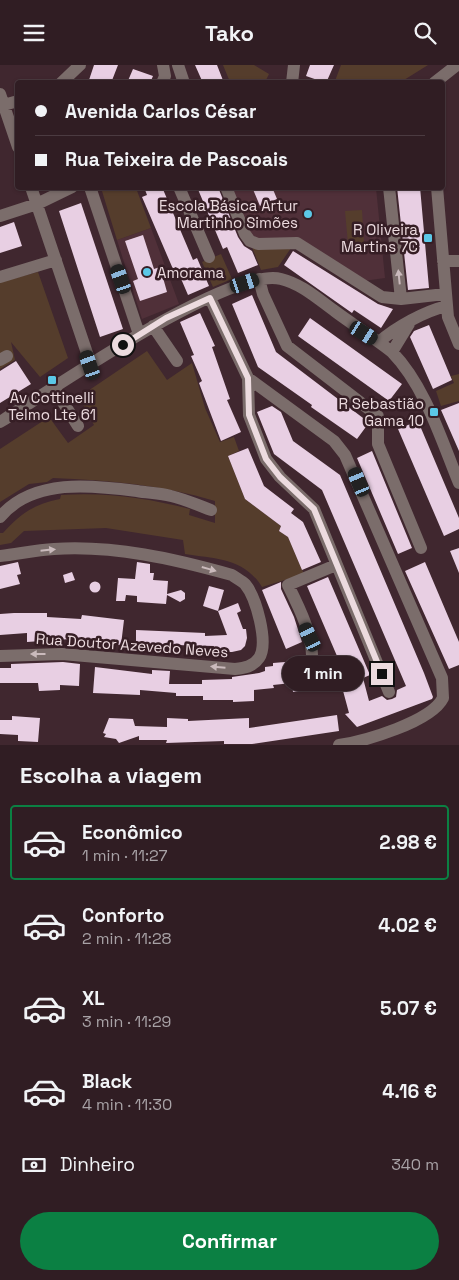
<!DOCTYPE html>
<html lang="pt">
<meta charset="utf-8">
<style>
body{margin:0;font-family:"Space Grotesk",sans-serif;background:#38262b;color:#f1f3f6;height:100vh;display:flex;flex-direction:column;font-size:19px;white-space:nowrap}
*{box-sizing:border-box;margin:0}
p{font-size:16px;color:#a8a2a6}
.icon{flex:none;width:28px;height:28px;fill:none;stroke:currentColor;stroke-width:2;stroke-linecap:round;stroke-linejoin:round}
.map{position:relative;height:680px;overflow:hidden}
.sheet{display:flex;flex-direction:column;background:#301d23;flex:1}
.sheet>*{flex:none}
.top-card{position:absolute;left:15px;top:15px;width:430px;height:110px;border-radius:5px;box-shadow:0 1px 4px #0004,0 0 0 1px #4b3b41;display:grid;align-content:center;height:110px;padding:0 20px;background:#301d23}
.end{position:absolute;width:22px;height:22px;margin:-11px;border:6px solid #ecdbdf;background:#111;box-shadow:0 0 0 2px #111}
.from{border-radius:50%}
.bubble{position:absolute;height:35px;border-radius:18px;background:#301d23;box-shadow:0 1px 4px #0004,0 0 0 1px #4b3b41;font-size:16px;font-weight:700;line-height:35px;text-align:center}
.car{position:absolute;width:15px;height:30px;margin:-15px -8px;border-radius:6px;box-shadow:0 0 4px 1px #0007;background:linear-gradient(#222 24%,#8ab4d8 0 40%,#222 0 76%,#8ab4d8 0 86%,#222 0)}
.top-card b{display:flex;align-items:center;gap:18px;height:48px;font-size:19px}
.top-card b+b{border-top:1px solid #4b3b41}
.top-card i{width:12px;height:12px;background:#f1f3f6}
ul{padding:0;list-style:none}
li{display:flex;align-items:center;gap:15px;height:75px;margin:0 10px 8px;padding:0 10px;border:2px solid transparent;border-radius:5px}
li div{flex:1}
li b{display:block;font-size:19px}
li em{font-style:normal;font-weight:700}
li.active{border-color:#0b8043}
li>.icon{width:45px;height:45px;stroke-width:1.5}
h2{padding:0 20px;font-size:22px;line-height:60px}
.pay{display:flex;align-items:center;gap:12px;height:55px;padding:0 20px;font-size:19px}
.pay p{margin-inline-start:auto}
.button{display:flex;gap:10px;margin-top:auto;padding:10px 20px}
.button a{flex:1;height:58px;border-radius:30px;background:#0b8043;color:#fff;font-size:20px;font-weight:700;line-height:58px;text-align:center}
header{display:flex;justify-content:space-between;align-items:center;height:65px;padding:0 20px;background:#301d23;font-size:22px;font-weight:700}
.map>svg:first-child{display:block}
.built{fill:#503039}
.green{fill:#553d2c}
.building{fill:#e8cfe3}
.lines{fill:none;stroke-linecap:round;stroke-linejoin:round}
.minor{stroke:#7b6d6b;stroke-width:12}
.oneway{fill:#cababc}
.route{stroke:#ecdbdf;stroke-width:6}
.poi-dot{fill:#5bc8e7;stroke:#361e25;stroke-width:2}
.labels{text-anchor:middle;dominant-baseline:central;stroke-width:5;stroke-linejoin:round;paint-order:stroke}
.poi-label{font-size:15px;fill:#ecdbdf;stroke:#361e25;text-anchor:end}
.street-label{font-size:15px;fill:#ecdbdf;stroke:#361e25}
</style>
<header><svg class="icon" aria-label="menu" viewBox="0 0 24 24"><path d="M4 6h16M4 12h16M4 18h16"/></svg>Tako<svg class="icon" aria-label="search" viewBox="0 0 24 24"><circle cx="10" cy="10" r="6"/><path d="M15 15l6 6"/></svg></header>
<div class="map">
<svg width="459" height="680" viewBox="0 0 459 680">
<rect width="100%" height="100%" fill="#40272f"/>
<path class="built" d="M 227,123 L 376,123 L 385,213 L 356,217 L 297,178 L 250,176 Z
M 151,163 L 179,239 L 142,254 L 117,175 Z"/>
<path class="green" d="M 223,0 L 254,0 L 269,9 L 265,17 L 230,17 Z
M 341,0 L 428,0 L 404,15 L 335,16 Z
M 109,123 L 136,123 L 151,163 L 117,175 L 102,126 Z
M 362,145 L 364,178 L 348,179 L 345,146 Z
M 252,182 L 291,183 L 278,202 L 261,205 Z
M 221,189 L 232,214 L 213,222 L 202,197 Z
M 38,207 L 68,293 L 40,312 L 11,277 L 15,295 L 0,304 L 0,217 Z
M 147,286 L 167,315 L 192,298 L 205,343 L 220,377 L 234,372 L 239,386 L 228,391 L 245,434 L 281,461 L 279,466 L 288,472 L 304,509 L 262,522 C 244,493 216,494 185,489 L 183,475 L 106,463 L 24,466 L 11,478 L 0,480 L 0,468 L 3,468 C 20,449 34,439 60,434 L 61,430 C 106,427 147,433 190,444 L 189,450 L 215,458 L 215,436 C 163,420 108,415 53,413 L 47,417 L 29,419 L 0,437 L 0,384 L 49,352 L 68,378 L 94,360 L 79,332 Z
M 459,309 L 459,336 L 441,341 L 436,326 L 454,318 L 451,311 Z"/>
<path class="building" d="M 94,0 L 118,0 L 111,18 L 88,18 Z
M 195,0 L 217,0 L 224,18 L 203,18 Z
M 310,0 L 334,0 L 326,18 L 306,11 Z
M 133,4 L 153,11 L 150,18 L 127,18 Z
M 144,122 L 162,122 L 193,195 L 197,193 L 209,221 L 188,230 L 176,202 L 173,204 L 142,132 L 147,130 Z
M 197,122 L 218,122 L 238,172 L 244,181 L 252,186 L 258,200 L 238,208 L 227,182 L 223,184 Z
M 252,122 L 272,122 L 277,134 L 260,141 Z
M 397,122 L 420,122 L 429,223 L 408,225 Z
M 81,138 L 123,264 L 100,272 L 59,146 Z
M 14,157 L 22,181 L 0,188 L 0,162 Z
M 143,170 L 154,204 L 160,202 L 167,227 L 140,236 L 133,216 L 138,214 L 125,176 Z
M 293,186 L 378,239 L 393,244 L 381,263 L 354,245 L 352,248 L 284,200 Z
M 252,230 L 276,287 L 367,356 L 368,359 L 357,374 L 311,342 L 312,340 L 258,302 L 232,239 Z
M 200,248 L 215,281 L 212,282 L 230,334 L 227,335 L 241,367 L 221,376 L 199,318 L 202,316 L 191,291 L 194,290 L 180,257 Z
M 310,253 L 402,319 L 389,336 L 298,271 Z
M 429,260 L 452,315 L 433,324 L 410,272 L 414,266 Z
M 16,296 L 31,319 L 0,338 L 0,306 Z
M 459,338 L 459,386 L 441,345 Z
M 272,341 L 281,347 L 293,376 L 340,410 L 424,608 L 433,632 L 432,634 L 357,662 L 345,649 L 349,648 L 342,622 L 349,619 L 307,521 L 328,512 L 370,610 L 363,613 L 369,636 L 382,631 L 387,635 L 392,634 L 396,632 L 397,625 L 406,621 L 322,425 L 274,389 L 257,347 Z
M 418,356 L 459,453 L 459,464 L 444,471 L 398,364 Z
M 248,383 L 264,421 L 294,444 L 291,448 L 303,457 L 321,497 L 302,505 L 288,472 L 279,466 L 281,461 L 245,434 L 228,391 Z
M 372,386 L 412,483 L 398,489 L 357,393 Z
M 459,483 L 459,508 L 450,486 Z
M 18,497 L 21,509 L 17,510 L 20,519 L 0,524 L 0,501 Z
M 137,497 L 150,499 L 150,508 L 154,508 L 153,515 L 168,516 L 167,529 L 181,525 L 185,528 L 185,534 L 180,537 L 167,530 L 166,539 L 137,537 L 137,531 L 126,530 L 125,536 L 116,536 L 118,513 L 135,514 Z
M 425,497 L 459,577 L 459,600 L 449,604 L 405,506 Z
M 72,507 L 75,515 L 65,518 L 63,510 Z
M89.5 522a5.5 5.5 0 1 1 11 0a5.5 5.5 0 1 1-11 0Z
M 281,517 L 281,524 L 294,552 L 302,577 L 286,584 L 262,525 Z
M 209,521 L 224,525 L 218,546 L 203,541 Z
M 238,538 L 241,546 L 237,548 L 243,564 L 246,564 L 247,573 L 245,581 L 241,585 L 232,587 L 213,587 L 214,581 L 136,579 L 136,565 L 205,568 L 205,571 L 227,570 L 218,546 Z
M 14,548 L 47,548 L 47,552 L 81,554 L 82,550 L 124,555 L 121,580 L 70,574 L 27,577 L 27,568 L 0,570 L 0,549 Z
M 63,597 L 80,599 L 79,621 L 60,620 L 60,625 L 39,626 L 38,618 L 0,618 L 0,603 L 11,603 L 11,599 Z
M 285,597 L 285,600 L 295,599 L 296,606 L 301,605 L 302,615 L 306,615 L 307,625 L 293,627 L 292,618 L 273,620 L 274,623 L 254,625 L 254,636 L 233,637 L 233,635 L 203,635 L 203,631 L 176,631 L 176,628 L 140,625 L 140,630 L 93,628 L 95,602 L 152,609 L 152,605 L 170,606 L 169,619 L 202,619 L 202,615 L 232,614 L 232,612 L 259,608 L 265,606 L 265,602 L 273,601 L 273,598 Z
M 337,650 L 339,666 L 252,679 L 224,679 L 224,676 L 166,678 L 167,675 L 139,675 L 139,671 L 119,678 L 116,674 L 104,672 L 106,669 L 103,668 L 109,653 L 133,654 L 135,661 L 167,662 L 167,653 L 188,654 L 188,656 L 249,653 L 249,663 Z
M 12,651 L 40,653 L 38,677 L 18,676 L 18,670 L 0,669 L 0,655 L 12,655 Z"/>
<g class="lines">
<path class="minor" d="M 178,0 L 184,18
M 61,18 L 80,0
M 162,18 L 165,11 L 163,0
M 292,18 L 294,0
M 434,18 L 457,0
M 0,29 L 18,82
M 0,41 L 18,36
M 31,122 L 91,300
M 90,122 L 139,269
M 179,122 L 209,192
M 226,122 L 245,169 L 250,176 L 258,179 L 297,178 L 382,232 L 401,234
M 389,122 L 401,234 L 445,229
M 437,122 L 448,252 L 459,279
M 0,151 L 37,139 L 72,122
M 443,196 L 459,196
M 0,212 L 56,195
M 259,214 L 263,229 L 287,281 L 378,351 L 378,379 L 421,483
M 210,233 L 248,313 L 334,376 L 345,390 L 442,613 L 443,633 C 431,657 365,676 339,680
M 153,261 L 177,296
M 379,277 C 396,262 425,246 447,241
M 392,287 L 409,259
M 0,295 L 7,291
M 248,313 L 249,350 L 266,394 L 280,412 L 314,444 L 389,627
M 54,323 L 78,361
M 0,357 C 50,326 230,201 281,214 C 302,219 319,235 336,247 C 355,261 374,273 392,287 C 425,321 441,374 459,418
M 0,452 C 33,413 92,420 137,426 C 148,428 160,428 171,431 C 184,434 198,440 211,445
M 0,491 C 18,489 36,485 54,484 C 114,480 175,494 232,510 C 236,513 242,516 245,519 C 256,532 269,578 259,593 C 253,602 244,603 235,604 L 62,589 L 0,591
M 312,599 C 314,572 300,544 288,520 L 336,500"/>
</g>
<defs><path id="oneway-solid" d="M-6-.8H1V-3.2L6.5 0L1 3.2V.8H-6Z" transform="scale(1.25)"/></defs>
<g class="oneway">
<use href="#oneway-solid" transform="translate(399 212) rotate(-96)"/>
<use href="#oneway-solid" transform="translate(48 485) rotate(-6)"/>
<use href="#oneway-solid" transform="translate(209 504) rotate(16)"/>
<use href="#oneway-solid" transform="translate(38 589) rotate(-180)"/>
<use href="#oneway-solid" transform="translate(218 602) rotate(-175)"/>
</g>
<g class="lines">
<path class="route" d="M 123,280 L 166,253 L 210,233 L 248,313 L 249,350 L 266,394 L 280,412 L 314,444 L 382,609"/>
</g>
<g class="poi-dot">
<circle cx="308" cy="149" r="5"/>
<rect x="423" y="168" width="10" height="10" rx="2.5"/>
<circle cx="147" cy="207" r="5"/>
<rect x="47" y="310" width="10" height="10" rx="2.5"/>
<rect x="429" y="342" width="10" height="10" rx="2.5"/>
</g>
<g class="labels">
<g class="poi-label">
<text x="298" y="140">Escola Básica Artur<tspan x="298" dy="17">Martinho Simões</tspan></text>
<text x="418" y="164">R Oliveira<tspan x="418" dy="17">Martins 7C</tspan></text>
<text x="157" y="207" text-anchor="start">Amorama</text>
<text x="52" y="332" text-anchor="middle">Av Cottinelli<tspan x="52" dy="17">Telmo Lte 61</tspan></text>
<text x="424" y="338">R Sebastião<tspan x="424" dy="17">Gama 10</tspan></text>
</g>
<g class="street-label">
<text transform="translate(132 580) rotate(4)">Rua Doutor Azevedo Neves</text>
</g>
</g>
</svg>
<i class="end from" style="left:123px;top:280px"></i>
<i class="end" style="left:382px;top:609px"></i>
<div class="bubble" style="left:282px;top:591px;width:82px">1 min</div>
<i class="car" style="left:121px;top:214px;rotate:341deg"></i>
<i class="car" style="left:245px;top:218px;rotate:72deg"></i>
<i class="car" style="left:364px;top:268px;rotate:122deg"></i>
<i class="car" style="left:90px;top:300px;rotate:341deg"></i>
<i class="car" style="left:359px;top:417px;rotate:337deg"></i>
<i class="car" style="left:310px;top:572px;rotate:335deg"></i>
<div class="top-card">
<b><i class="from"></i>Avenida Carlos César</b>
<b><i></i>Rua Teixeira de Pascoais</b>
</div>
</div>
<section class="sheet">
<h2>Escolha a viagem</h2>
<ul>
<li class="active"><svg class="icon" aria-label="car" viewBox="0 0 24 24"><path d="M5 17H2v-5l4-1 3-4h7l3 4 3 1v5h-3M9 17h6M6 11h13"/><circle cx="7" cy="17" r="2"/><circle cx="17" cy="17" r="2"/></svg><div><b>Econômico</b><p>1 min · 11:27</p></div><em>2.98 €</em></li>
<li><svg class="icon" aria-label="car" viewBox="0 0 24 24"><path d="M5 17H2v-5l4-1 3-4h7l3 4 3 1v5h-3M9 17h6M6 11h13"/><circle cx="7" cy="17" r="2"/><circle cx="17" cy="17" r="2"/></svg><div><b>Conforto</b><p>2 min · 11:28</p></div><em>4.02 €</em></li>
<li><svg class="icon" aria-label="car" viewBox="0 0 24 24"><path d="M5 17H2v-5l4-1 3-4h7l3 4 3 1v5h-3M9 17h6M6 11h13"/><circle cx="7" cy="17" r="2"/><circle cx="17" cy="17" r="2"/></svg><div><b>XL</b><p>3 min · 11:29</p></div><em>5.07 €</em></li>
<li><svg class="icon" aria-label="car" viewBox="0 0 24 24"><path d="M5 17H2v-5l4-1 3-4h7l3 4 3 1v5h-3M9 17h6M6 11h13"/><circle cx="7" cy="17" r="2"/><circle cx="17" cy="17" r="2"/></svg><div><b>Black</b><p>4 min · 11:30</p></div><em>4.16 €</em></li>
</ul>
<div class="pay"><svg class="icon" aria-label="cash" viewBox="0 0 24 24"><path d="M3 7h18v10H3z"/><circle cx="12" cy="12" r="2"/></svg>Dinheiro<p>340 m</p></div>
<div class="button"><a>Confirmar</a></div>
</section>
